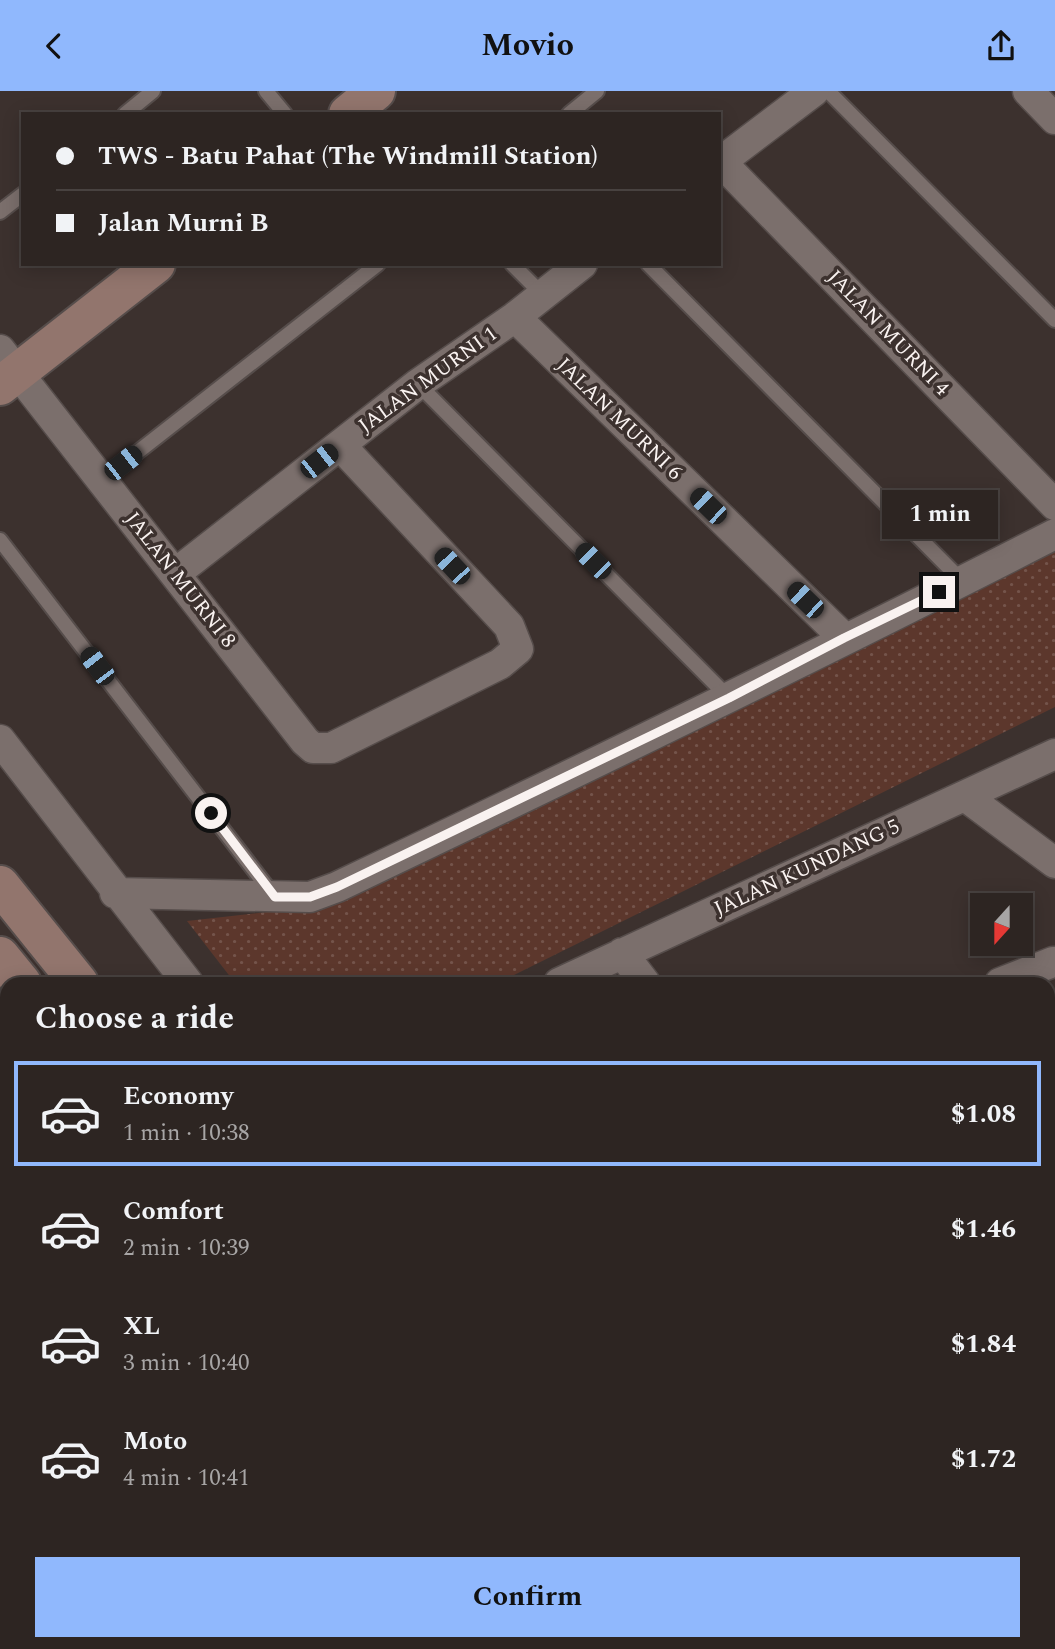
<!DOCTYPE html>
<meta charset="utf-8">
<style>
body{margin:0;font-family:Spectral,serif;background:#352d2a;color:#f1f3f6;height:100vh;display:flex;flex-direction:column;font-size:26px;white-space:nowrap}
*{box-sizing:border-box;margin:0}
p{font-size:23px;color:#a7a5a5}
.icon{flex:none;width:38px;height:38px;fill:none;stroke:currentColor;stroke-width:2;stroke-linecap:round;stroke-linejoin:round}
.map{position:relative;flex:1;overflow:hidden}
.panel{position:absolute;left:0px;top:886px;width:1055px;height:674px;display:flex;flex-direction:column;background:#2d2522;border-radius:21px 21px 0 0;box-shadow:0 4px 18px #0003,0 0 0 2px #484240}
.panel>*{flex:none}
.hud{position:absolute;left:21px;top:21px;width:700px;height:154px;border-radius:0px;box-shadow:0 4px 18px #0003,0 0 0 2px #484240;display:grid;align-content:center;height:154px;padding:0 35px;background:#2d2522}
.needle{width:46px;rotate:201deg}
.fabs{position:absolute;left:970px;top:802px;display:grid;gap:14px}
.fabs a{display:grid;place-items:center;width:63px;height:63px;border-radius:0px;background:#2d2522;box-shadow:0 4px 18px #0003,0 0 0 2px #484240;font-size:35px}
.end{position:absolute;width:32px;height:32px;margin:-16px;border:9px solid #f9f2f0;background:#111;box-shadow:0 0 0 4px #111}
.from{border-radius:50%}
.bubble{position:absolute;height:49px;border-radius:0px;background:#2d2522;box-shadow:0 4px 18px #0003,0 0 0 2px #484240;font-size:23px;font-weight:700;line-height:49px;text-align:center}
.car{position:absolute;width:21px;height:42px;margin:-21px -10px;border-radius:9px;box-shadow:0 0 5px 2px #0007;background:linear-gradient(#222 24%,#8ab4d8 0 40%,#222 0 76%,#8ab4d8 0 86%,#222 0)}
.hud b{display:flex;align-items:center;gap:24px;height:66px;font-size:26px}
.hud b+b{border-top:2px solid #484240}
.hud i{width:18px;height:18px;background:#f1f3f6}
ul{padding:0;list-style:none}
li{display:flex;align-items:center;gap:21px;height:105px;margin:0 14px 10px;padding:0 21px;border:4px solid transparent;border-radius:0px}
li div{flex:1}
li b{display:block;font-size:26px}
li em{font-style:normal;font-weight:700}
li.active{border-color:#90b8fd}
li>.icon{width:63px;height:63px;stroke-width:1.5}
h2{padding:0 35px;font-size:32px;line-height:84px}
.cta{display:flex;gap:14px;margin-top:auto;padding:14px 35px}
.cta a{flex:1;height:80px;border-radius:0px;background:#90b8fd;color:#111;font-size:28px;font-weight:700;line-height:80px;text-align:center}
header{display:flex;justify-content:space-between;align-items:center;height:91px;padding:0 35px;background:#90b8fd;color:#111;font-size:32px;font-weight:700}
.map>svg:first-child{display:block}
.grass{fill:url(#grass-dots)}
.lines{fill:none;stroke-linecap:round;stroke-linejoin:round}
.stream{stroke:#3c0900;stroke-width:8}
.lane-casing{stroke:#564d4b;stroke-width:18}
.street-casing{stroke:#564d4b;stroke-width:33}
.secondary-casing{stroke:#564d4b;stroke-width:42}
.lane{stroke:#7b6f6c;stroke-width:14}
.street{stroke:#7b6f6c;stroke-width:30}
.secondary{stroke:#92756d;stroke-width:38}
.route{stroke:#f9f2f0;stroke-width:9}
.labels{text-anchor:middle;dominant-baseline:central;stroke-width:7;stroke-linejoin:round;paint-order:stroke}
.street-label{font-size:21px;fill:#f9f2f0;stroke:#3c312e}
</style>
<header><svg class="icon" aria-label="back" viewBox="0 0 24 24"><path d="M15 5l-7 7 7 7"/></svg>Movio<svg class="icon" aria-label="share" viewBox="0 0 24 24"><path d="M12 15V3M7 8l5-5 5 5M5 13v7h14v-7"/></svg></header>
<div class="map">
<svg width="1055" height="1558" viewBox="0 0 1055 1558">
<defs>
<pattern id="grass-dots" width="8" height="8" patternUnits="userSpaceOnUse" patternTransform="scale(1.75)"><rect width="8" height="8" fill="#5c372c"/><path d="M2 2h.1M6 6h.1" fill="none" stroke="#74544b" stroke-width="1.8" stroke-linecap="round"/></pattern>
</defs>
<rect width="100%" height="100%" fill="#3c312e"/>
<path class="grass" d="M 1055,461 L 1055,616 L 498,892 L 235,892 L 187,830 L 322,815 Z"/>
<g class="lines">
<path class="stream" d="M 0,945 L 7,954
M 474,1552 L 478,1558"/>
<g class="lane-casing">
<path id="lane" d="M 266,0 L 285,23
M 828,0 L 1055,229
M 125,23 L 153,0
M 569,23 L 597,0
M 0,121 L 23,103
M 512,173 L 542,203
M 648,173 L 962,490
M 418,293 L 729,607
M 102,389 L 378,173
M 0,449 L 274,805
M 0,1328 L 7,1323
M 1048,1411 L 1055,1403
M 270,1552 L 274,1558
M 816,1552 L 821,1558
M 931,1558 L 935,1552"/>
</g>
<g class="street-casing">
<path id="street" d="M 1028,0 L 1055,28
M 721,71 L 1055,414
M 719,72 L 814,0
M 515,226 L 844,547
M 0,259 L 305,650 L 313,657 L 331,657 L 500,573 L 518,558 L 509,535 L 340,354
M 176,482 L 418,293 L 515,226 L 582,173
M 0,649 L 188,892
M 965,705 L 1055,772
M 115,802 L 310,806 L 337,796 C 578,681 818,564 1055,443
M 622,862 L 645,892
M 559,892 L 1055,663
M 1000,892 L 1053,871
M 1048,982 L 1055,974
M 0,1023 L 7,1032
M 0,1137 L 7,1131
M 1048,1256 L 1055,1247
M 77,1552 L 82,1558
M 403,1552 L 408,1558
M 661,1552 L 665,1558"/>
</g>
<g class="secondary-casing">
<path id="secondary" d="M 348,23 L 376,0
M 0,295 L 156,173
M 0,794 L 79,892
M 0,865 L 22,892
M 0,1521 L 7,1515
M 548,1552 L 553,1558
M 609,1552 L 614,1558"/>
</g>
<use href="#lane" class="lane"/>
<use href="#street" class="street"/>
<use href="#secondary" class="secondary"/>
</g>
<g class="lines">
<path class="route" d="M 211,722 L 275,806 L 310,806 L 337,796 L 729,607 L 844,547 L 939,501"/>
</g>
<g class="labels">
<g class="street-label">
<text transform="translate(888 242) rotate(46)">JALAN MURNI 4</text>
<text transform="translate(428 289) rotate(-36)">JALAN MURNI 1</text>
<text transform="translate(619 328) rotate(44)">JALAN MURNI 6</text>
<text transform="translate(180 489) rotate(52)">JALAN MURNI 8</text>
<text transform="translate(807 777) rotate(-25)">JALAN KUNDANG 5</text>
</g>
</g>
</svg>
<div class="fabs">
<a><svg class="needle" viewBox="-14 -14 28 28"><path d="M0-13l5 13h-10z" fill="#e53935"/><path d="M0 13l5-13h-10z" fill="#a7a5a5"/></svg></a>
</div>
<i class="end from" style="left:211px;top:722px"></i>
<i class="end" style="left:939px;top:501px"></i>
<div class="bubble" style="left:882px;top:399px;width:116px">1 min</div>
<i class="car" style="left:319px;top:370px;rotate:52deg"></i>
<i class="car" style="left:123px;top:372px;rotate:52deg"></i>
<i class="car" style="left:708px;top:415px;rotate:314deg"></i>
<i class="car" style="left:593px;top:470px;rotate:315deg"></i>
<i class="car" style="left:452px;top:475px;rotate:317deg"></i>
<i class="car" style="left:805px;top:509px;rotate:314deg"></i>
<i class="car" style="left:97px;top:575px;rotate:323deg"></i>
<div class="hud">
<b><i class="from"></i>TWS - Batu Pahat (The Windmill Station)</b>
<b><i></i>Jalan Murni B</b>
</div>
<section class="panel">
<h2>Choose a ride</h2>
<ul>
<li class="active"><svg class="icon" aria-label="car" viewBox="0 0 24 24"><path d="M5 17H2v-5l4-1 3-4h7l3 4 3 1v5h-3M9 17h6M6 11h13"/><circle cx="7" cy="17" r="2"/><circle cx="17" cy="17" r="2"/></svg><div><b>Economy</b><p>1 min · 10:38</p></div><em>$1.08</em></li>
<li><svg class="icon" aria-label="car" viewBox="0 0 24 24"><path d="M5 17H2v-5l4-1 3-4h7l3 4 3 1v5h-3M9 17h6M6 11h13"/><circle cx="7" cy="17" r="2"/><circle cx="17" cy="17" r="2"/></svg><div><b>Comfort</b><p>2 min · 10:39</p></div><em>$1.46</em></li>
<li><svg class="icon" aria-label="car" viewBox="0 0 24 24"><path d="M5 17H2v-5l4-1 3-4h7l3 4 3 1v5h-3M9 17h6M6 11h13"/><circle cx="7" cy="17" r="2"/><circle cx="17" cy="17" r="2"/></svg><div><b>XL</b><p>3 min · 10:40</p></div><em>$1.84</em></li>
<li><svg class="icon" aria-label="car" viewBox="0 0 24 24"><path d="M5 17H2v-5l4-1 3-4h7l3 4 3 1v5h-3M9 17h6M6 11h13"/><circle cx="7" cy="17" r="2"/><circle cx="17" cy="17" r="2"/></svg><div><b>Moto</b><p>4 min · 10:41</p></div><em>$1.72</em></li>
</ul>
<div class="cta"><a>Confirm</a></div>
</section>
</div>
